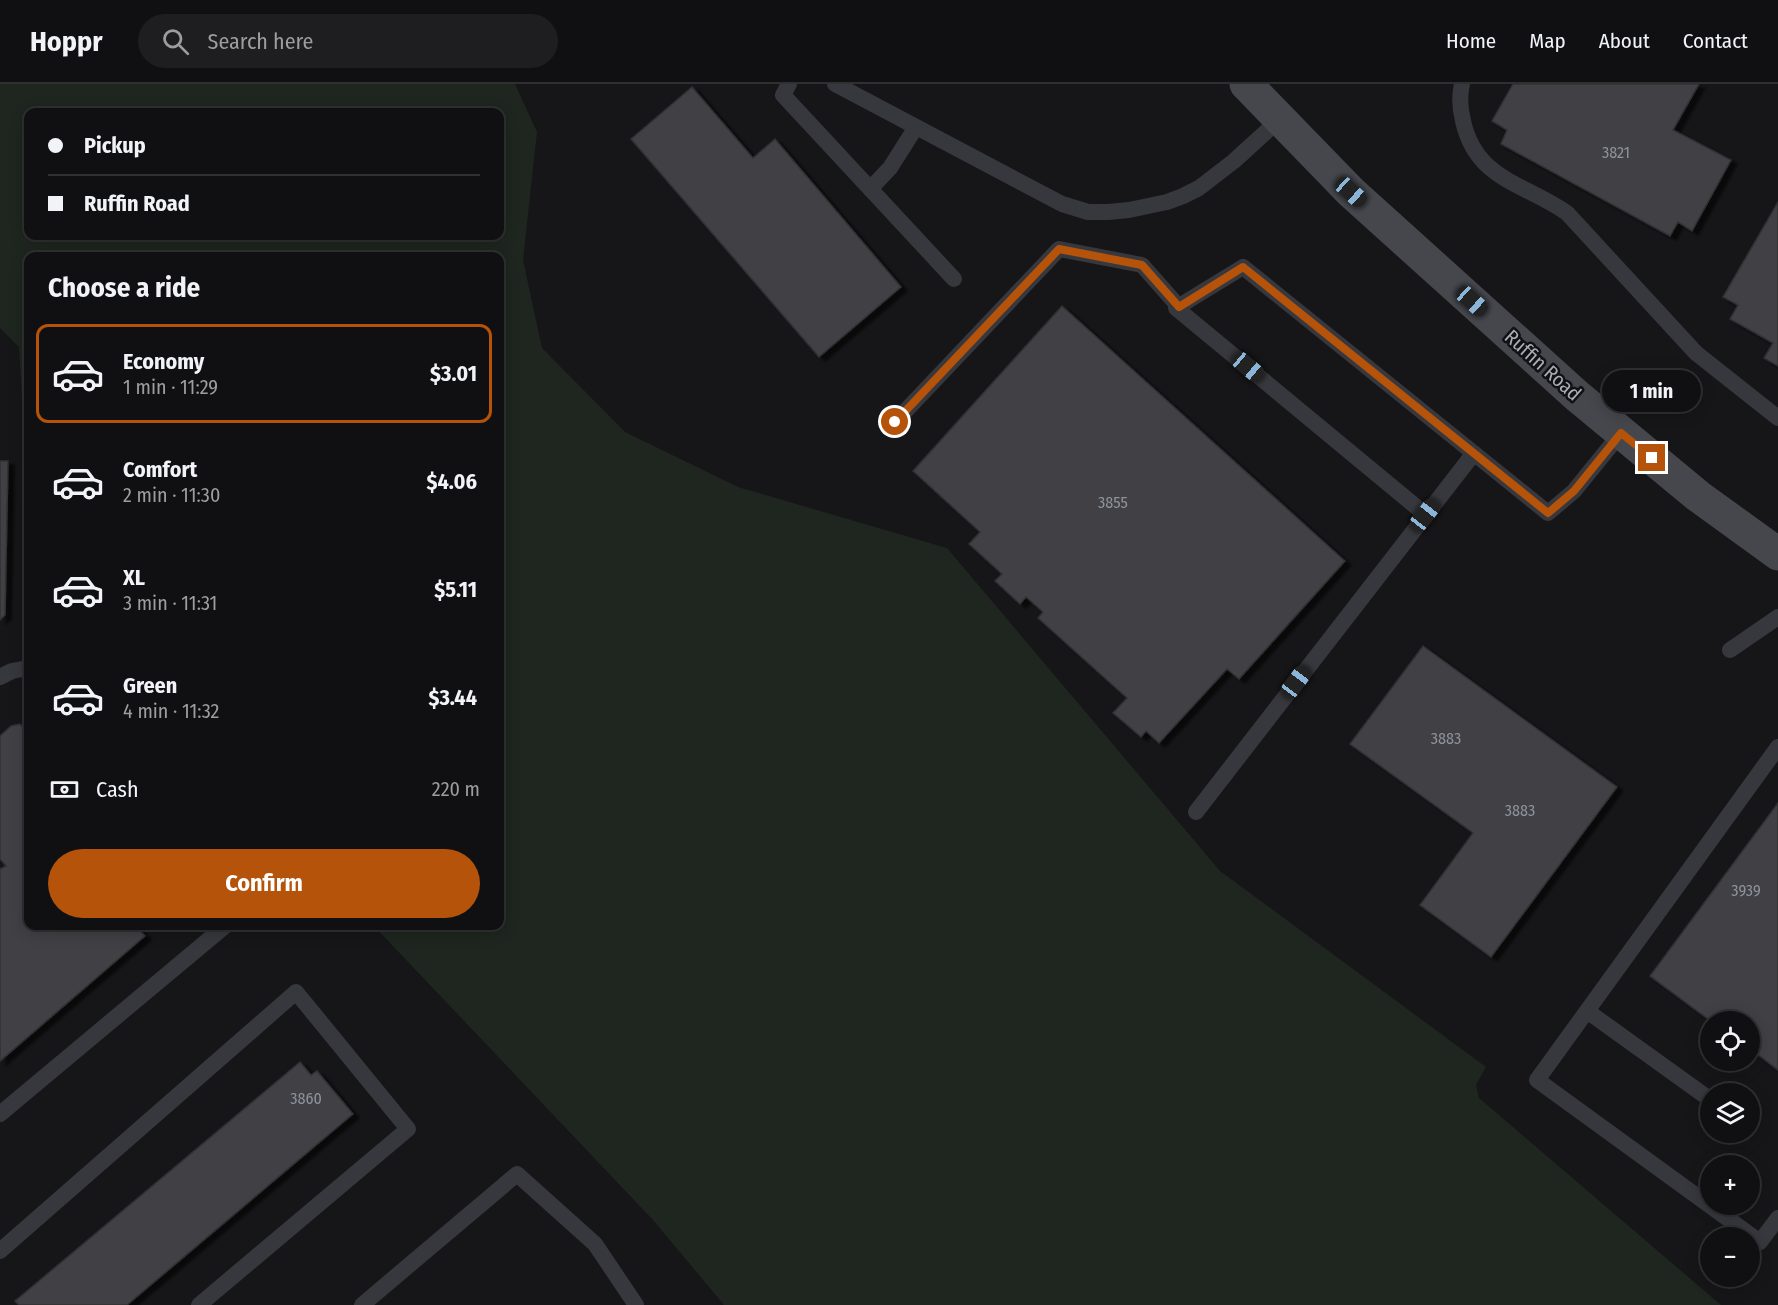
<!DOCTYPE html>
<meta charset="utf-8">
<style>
body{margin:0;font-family:"Fira Sans Condensed",sans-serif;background:#1e1e20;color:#f1f3f6;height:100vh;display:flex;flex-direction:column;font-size:22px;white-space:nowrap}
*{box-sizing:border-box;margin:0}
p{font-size:20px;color:#9c9d9f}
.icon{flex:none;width:33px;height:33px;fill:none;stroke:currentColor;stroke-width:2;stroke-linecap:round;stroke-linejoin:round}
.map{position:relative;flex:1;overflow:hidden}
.side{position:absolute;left:24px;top:168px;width:480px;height:678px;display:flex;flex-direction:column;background:#101012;border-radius:12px;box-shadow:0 3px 15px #0003,0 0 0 2px #303032}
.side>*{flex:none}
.banner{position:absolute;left:24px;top:24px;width:480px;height:132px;border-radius:12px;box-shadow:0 3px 15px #0003,0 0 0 2px #303032;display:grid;align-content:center;height:132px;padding:0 24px;background:#101012}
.tools{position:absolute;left:1700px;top:927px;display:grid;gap:12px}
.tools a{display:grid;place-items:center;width:60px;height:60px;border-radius:50%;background:#101012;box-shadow:0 3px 15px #0003,0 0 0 2px #303032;font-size:30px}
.end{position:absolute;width:27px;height:27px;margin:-14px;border:8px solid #b45309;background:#fff;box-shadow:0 0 0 3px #fff}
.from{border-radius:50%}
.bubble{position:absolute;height:42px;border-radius:21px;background:#101012;box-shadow:0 3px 15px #0003,0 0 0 2px #303032;font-size:20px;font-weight:700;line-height:42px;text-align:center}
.car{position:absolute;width:18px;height:36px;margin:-18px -9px;border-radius:8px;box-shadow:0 0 4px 2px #0007;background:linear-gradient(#222 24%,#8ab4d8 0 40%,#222 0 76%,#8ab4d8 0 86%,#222 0)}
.banner b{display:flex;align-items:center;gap:21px;height:57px;font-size:22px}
.banner b+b{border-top:2px solid #303032}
.banner i{width:15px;height:15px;background:#f1f3f6}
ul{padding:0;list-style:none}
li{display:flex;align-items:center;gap:18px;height:99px;margin:0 12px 9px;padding:0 12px;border:3px solid transparent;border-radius:12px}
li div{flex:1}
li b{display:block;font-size:22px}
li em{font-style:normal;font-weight:700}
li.current{border-color:#b45309}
li>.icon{width:54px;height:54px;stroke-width:1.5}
h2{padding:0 24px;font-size:27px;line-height:72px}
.pay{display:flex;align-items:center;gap:15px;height:66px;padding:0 24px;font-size:22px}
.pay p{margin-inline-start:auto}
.cta{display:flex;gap:12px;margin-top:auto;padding:12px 24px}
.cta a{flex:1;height:69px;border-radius:36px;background:#b45309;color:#fff;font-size:24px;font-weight:700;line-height:69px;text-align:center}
header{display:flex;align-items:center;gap:36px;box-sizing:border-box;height:84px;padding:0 30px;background:#101012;border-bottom:2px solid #303032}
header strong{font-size:28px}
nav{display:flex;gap:33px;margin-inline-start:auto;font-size:21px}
.search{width:420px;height:54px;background:#1e1e20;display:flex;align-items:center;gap:15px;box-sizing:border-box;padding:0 21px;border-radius:33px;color:#9c9d9f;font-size:22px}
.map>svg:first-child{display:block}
.green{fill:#1e261f;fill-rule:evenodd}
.building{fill:#404145;stroke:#303034;stroke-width:1.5;filter:url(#shadow)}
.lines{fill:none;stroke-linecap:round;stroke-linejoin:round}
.lane{stroke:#37383d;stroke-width:16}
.secondary{stroke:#45474d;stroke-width:33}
.route{stroke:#b45309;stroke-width:8}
.labels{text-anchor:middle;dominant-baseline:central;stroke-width:5;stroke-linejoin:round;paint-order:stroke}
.number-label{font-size:16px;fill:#8e929b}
.street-label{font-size:20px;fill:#a8adb8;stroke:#111113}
</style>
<header>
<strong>Hoppr</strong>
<div class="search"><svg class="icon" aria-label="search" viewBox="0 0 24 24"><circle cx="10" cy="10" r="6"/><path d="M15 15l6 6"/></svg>Search here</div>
<nav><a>Home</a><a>Map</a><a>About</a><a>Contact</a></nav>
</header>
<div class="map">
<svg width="1778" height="1221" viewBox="0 0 1778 1221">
<defs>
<filter id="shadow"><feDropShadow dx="6" dy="4" stdDeviation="1.5" flood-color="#0009"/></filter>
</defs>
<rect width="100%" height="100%" fill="#161618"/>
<path class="green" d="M 0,0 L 515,0 L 537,48 L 523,176 L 542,264 L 625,348 L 738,403 L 947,464 L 1220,787 L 1486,983 L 1476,1001 L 1479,1014 L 1721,1221 L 724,1221 L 653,1136 L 374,842 L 500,842 L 500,172 L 28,172 L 28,421 L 19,263 L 0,244 ZM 28,28 L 500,28 L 500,152 L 28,152 Z"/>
<path class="building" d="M 1513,0 L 1699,0 L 1673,46 L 1731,76 L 1692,147 L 1678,138 L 1670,152 L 1501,60 L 1507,46 L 1492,37 Z
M 692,3 L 753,74 L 775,55 L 901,203 L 819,273 L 631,55 Z
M 1778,118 L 1778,282 L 1764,274 L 1773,259 L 1730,235 L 1738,221 L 1723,213 Z
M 1062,222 L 1345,477 L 1239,595 L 1227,585 L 1159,659 L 1146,647 L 1141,653 L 1113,629 L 1127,614 L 1038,534 L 1043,528 L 1026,513 L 1020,520 L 995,497 L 1002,490 L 969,460 L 980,448 L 913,387 Z
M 0,377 L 8,377 L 5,531 L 0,536 Z
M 1423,562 L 1617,703 L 1491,873 L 1420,821 L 1473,749 L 1350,660 Z
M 20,640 L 28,650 L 28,842 L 136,842 L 145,852 L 0,977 L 0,785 L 6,782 L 0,775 L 0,652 L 11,642 Z
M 1778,719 L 1778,986 L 1749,964 L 1749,938 L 1712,938 L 1650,892 Z
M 300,978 L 311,991 L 317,987 L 353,1030 L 127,1221 L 19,1221 L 15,1217 Z"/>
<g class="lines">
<path class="lane" d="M 789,0 L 783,11 L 954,195
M 835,0 L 1062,120 L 1088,128 L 1108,128 L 1129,126 L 1167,118 L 1183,112 L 1199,104 L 1234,77 L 1280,35
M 1462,0 C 1459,13 1460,25 1463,37 C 1476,96 1524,99 1567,129 L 1696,269 L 1778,334
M 870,105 L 890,84 L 916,43
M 895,338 L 1059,165 L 1142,181 L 1179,223
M 1426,431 L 1176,224 L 1243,183 L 1548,429 L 1574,407 L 1621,349
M 1730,566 L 1778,533
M 0,593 L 12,587 L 28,584
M 1778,663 L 1537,996 L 1760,1158 L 1778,1134
M 1196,728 L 1474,369
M 1587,927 L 1708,1014
M 0,1030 L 225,842
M 0,1167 L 296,908 L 408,1045 L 199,1221
M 362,1221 L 517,1090 L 595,1160 L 636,1221"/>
<path class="secondary" d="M 1246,0 L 1351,108 L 1576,311 L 1698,412 L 1778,470"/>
</g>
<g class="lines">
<path class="route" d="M 895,338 L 1059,165 L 1142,181 L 1179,223 L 1243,183 L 1548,429 L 1574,407 L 1621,349 L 1652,374"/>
</g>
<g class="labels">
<g class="number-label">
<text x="1616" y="68">3821</text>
<text x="1113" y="418">3855</text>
<text x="1446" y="654">3883</text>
<text x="1520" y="726">3883</text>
<text x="1746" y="806">3939</text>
<text x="306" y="1014">3860</text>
</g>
<g class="street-label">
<text transform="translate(1543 281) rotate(42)">Ruffin Road</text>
</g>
</g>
</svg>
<div class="tools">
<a><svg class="icon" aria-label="locate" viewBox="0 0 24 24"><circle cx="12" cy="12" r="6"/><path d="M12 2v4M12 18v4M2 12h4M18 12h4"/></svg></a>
<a><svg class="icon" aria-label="layers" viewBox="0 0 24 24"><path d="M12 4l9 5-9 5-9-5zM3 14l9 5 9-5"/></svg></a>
<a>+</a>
<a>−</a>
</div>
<i class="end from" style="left:895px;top:338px"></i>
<i class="end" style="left:1652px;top:374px"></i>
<div class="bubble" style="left:1602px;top:286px;width:99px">1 min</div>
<i class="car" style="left:1351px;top:108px;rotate:132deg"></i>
<i class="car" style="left:1472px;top:217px;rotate:132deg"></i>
<i class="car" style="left:1248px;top:283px;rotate:130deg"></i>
<i class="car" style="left:1425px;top:431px;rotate:38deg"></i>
<i class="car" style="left:1296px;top:598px;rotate:37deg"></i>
<div class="banner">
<b><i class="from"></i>Pickup</b>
<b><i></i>Ruffin Road</b>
</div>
<section class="side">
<h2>Choose a ride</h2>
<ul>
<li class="current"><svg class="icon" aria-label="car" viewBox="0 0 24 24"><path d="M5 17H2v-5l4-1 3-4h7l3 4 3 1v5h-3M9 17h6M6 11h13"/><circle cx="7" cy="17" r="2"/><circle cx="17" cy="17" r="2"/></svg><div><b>Economy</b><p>1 min · 11:29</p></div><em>$3.01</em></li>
<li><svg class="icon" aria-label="car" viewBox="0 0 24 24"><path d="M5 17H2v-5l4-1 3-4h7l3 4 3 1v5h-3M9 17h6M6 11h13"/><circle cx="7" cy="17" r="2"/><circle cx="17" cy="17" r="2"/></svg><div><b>Comfort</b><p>2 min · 11:30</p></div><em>$4.06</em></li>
<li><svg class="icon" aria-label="car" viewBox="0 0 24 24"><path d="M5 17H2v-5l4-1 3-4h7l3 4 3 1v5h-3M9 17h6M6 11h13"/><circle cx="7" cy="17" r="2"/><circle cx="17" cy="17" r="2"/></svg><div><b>XL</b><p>3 min · 11:31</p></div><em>$5.11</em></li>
<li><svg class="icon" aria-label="car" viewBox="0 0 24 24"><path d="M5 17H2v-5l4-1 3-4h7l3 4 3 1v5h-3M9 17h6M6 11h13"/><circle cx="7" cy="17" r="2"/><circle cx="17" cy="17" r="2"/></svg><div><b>Green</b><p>4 min · 11:32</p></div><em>$3.44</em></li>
</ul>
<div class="pay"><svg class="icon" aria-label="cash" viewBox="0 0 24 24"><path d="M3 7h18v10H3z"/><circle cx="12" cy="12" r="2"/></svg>Cash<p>220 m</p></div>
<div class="cta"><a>Confirm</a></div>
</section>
</div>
